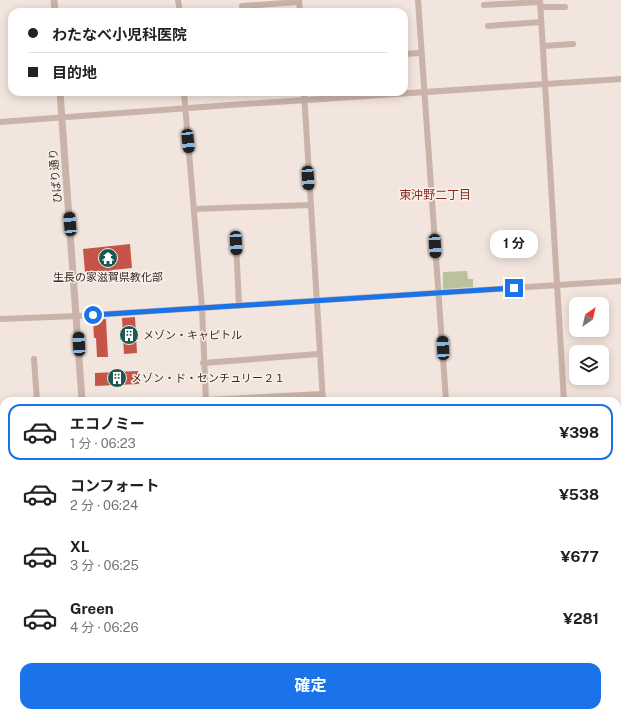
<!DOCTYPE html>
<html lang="ja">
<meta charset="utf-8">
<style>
body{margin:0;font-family:"Public Sans","Noto Sans JP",sans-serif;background:#f2f2f2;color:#222;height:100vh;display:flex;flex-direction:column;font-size:15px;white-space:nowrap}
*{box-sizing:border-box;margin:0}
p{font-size:13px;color:#767676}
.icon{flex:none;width:22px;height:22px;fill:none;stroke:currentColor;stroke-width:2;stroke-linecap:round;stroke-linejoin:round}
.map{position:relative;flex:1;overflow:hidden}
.drawer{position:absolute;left:0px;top:397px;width:621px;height:320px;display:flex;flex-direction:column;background:#fff;border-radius:12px 12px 0 0;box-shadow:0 2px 10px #0003}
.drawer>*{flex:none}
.guide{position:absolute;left:8px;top:8px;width:400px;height:88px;border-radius:12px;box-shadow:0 2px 10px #0003;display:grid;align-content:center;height:88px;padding:0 20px;background:#fff}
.needle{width:26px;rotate:34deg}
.controls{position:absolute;left:569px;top:297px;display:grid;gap:8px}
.controls a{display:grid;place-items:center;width:40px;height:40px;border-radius:8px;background:#fff;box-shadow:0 2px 10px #0003;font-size:20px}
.end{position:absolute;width:18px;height:18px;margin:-9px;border:5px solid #1a73e8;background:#fff;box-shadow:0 0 0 2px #fff}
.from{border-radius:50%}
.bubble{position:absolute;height:28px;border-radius:12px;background:#fff;box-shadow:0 2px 10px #0003;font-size:13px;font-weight:700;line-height:28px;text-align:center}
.car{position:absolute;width:12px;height:24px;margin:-12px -6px;border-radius:5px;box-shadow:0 0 3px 1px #0007;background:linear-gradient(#222 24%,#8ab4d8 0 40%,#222 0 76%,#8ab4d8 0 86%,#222 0)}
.guide b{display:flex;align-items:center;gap:14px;height:38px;font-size:15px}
.guide b+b{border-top:1px solid #e0e0e0}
.guide i{width:10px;height:10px;background:#222}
ul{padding:7px 0 0;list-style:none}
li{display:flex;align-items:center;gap:12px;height:56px;margin:0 8px 6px;padding:0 12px;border:2px solid transparent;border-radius:12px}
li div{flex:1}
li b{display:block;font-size:15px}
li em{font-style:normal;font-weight:700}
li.selected{border-color:#1a73e8}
li>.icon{width:36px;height:36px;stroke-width:1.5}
.action{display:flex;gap:8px;margin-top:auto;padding:8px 20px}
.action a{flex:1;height:46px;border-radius:12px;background:#1a73e8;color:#fff;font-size:16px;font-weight:700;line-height:46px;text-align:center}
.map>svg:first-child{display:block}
.green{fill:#bac19d}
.building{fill:#c55548}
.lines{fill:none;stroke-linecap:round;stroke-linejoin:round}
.service{stroke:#cab3a9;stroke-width:3}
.minor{stroke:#cab3a9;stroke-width:6}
.tertiary{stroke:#cab3a9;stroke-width:7}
.route{stroke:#1a73e8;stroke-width:5}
.labels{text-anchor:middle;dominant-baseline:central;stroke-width:3;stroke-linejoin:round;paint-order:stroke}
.street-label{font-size:11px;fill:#372b29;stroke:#faf0e9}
.poi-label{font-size:11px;fill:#372b29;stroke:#faf0e9;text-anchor:start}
.neighbourhood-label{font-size:12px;fill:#852d22;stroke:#faf0e9}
</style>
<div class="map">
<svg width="621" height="717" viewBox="0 0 621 717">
<rect width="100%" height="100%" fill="#f2e5dd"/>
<path class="green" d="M 467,271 L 468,279 L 473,279 L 473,287 L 443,289 L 443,272 Z"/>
<path class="building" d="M 130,244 L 132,268 L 112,270 L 114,279 L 107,281 L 105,271 L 85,272 L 83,249 Z
M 135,317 L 137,353 L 124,354 L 122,318 Z
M 106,319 L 108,357 L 97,357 L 96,338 L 94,338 L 93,320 Z
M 138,371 L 139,384 L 95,386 L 95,373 Z"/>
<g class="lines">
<path class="service" d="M 617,661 L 621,663
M 572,713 L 582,717"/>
<path class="minor" d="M 178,0 L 180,12
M 299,0 L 300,12
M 418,0 L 446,401
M 540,0 L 564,401
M 484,5 L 540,2
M 242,6 L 299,2
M 540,7 L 565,7
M 184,12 L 224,11
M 488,26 L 541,22
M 543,46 L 573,44
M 404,54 L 421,53
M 184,92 L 202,308 L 206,401
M 304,92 L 323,401
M 0,122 L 230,105 L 621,79
M 194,209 L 310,205
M 236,243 L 239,306
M 0,319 L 77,316 L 621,281
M 34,359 L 37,401
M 203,363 L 319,354
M 206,400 L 322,394
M 0,419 L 4,467
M 0,599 L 4,599
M 0,637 L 4,637
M 226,713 L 227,717
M 347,713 L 348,717
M 0,715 L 32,713
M 447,717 L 449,713"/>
<path class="tertiary" d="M 54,0 L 55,12
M 60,92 L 82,401
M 617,476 L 621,476
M 0,516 L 4,516
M 617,571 L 621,562
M 103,713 L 103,717
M 556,717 L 557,713"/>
</g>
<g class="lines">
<path class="route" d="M 93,315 L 514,288"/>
</g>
<defs>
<g id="temple-disc" transform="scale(1)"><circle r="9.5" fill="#1e5854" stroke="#faf0e9"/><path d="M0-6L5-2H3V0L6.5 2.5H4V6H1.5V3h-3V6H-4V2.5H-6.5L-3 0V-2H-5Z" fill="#fff"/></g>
<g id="building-disc" transform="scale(1)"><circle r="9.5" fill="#1e5854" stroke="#faf0e9"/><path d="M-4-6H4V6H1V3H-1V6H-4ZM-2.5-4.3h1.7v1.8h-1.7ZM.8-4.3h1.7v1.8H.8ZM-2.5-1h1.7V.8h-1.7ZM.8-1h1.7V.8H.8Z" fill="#fff"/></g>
</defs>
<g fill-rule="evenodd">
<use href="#temple-disc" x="108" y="258"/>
<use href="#building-disc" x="129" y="335"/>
<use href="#building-disc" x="117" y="378"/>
</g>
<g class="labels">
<g class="street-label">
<text transform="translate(55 176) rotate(-95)">ひばり通り</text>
</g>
<g class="poi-label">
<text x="108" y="277" text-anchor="middle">生長の家滋賀県教化部</text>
<text x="143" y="335">メゾン・キャピトル</text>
<text x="131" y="378">メゾン・ド・センチュリー２１</text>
</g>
<g class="neighbourhood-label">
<text x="435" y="195">東沖野二丁目</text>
</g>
</g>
</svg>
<div class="controls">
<a><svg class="needle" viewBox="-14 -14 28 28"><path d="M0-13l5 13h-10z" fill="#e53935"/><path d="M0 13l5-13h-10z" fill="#767676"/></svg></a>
<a><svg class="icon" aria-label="layers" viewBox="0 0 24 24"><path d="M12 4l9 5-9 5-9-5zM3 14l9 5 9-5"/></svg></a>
</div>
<i class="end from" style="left:93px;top:315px"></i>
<i class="end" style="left:514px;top:288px"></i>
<div class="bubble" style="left:490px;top:230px;width:48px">1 分</div>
<i class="car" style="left:188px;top:141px;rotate:174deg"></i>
<i class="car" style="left:308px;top:178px;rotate:176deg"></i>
<i class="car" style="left:70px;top:224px;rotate:355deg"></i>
<i class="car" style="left:236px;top:243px;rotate:177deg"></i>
<i class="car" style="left:435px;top:246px;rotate:177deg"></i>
<i class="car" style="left:79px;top:344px;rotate:357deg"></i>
<i class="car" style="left:443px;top:348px;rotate:357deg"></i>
<div class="guide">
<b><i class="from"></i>わたなべ小児科医院</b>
<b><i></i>目的地</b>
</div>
<section class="drawer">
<ul>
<li class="selected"><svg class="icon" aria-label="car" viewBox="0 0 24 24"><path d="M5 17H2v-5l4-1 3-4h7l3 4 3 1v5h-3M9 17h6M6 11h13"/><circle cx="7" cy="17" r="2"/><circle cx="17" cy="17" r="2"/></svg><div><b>エコノミー</b><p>1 分 · 06:23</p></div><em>¥398</em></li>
<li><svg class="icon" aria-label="car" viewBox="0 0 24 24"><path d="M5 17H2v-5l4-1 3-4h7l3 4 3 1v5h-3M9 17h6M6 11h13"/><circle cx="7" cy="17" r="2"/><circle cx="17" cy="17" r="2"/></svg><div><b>コンフォート</b><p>2 分 · 06:24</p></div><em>¥538</em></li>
<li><svg class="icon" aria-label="car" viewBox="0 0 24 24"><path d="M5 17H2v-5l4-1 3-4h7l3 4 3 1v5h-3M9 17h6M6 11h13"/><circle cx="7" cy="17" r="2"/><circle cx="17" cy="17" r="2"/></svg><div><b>XL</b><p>3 分 · 06:25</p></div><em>¥677</em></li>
<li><svg class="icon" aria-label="car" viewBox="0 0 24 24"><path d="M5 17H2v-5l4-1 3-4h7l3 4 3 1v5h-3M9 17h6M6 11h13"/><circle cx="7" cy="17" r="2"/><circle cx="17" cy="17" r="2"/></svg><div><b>Green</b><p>4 分 · 06:26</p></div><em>¥281</em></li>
</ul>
<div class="action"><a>確定</a></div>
</section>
</div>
